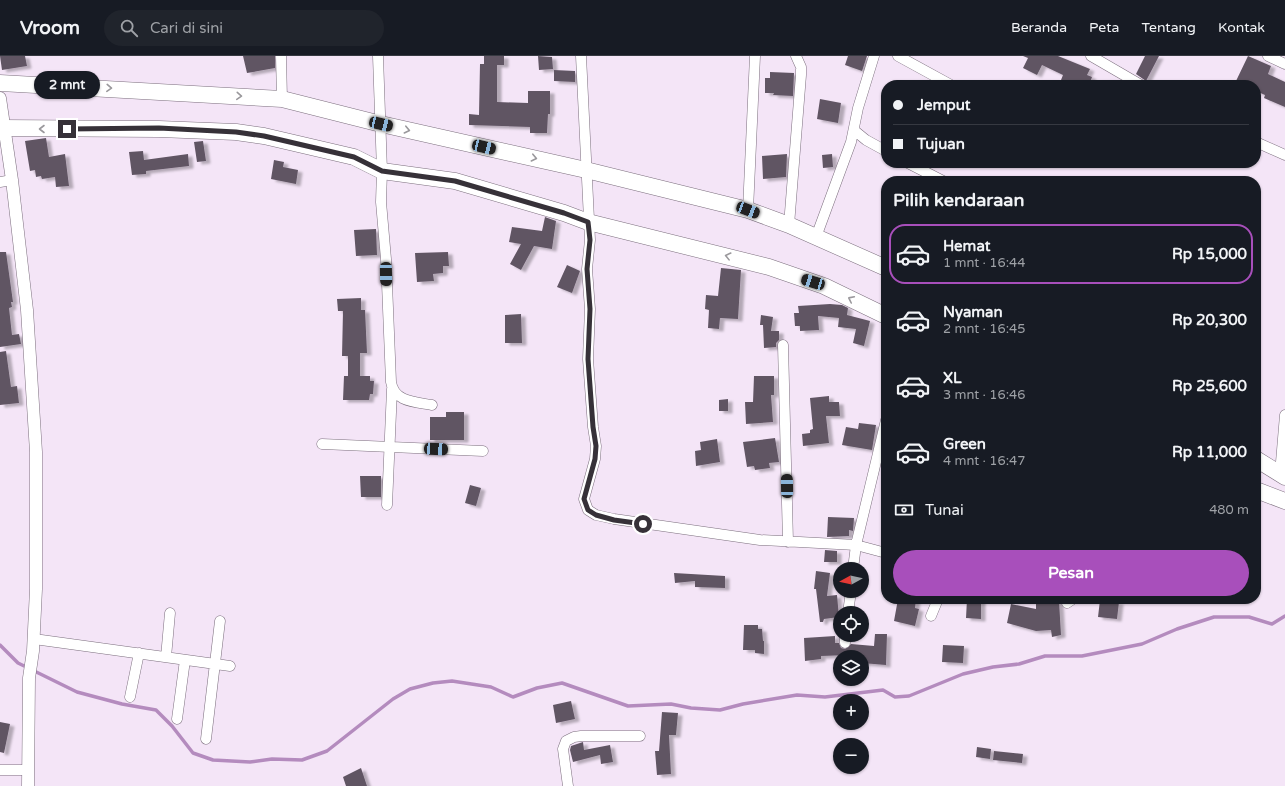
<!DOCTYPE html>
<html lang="id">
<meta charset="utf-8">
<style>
body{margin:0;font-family:"Varela Round",sans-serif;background:#20242c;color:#f1f3f6;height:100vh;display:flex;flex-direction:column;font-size:15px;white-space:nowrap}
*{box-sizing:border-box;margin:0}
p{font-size:13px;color:#9ea1a6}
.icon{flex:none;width:22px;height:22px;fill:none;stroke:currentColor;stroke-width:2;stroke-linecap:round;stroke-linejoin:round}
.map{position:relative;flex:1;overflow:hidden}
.details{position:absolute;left:881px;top:120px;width:380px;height:428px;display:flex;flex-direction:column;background:#171b24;border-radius:16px;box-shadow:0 1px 3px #0004}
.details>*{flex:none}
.guide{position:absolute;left:881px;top:24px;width:380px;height:88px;border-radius:16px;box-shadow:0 1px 3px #0004;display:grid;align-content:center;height:88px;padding:0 12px;background:#171b24}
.needle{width:26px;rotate:262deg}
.tools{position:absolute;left:833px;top:506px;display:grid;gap:8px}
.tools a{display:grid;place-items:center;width:36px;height:36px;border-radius:50%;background:#171b24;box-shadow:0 1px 3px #0004;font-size:20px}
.end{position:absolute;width:18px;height:18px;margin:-9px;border:5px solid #363138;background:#fff;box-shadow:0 0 0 2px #fff}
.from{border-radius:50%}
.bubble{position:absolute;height:28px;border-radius:14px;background:#171b24;box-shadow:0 1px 3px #0004;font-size:13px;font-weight:700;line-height:28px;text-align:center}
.car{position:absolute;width:12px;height:24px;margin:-12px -6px;border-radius:5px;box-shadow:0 0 3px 1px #0007;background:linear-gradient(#222 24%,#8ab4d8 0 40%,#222 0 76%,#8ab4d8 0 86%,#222 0)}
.guide b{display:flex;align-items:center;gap:14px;height:38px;font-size:15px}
.guide b+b{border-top:1px solid #363941}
.guide i{width:10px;height:10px;background:#f1f3f6}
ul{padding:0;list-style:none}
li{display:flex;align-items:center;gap:12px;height:60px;margin:0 8px 6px;padding:0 4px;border:2px solid transparent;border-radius:16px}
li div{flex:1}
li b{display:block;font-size:15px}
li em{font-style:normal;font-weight:700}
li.selected{border-color:#a84fbb}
li>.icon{width:36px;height:36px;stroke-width:1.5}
h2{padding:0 12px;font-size:18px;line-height:48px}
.pay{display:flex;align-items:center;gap:10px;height:44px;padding:0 12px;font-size:15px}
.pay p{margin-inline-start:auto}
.cta{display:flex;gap:8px;margin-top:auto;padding:8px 12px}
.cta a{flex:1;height:46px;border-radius:24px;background:#a84fbb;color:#fff;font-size:16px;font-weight:700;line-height:46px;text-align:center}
header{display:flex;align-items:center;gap:24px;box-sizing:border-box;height:56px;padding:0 20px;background:#171b24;border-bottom:1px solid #363941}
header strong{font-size:19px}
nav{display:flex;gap:22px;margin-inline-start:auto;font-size:14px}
.search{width:280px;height:36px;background:#20242c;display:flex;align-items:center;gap:10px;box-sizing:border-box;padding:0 14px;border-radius:22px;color:#9ea1a6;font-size:15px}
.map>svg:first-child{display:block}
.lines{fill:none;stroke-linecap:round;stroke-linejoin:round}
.stream{stroke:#b48bbe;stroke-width:3.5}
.building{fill:#615564;filter:url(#shadow)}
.minor-casing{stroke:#7c6f7e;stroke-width:11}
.tertiary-casing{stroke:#7c6f7e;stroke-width:13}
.trunk-casing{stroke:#7c6f7e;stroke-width:17}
.minor{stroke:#fff;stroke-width:10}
.tertiary{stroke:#fff;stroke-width:12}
.trunk{stroke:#fff;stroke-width:16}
.oneway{stroke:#9a989c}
.route{stroke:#363138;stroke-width:5}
</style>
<header>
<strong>Vroom</strong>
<div class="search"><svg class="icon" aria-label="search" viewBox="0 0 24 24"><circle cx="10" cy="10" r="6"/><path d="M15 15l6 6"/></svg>Cari di sini</div>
<nav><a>Beranda</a><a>Peta</a><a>Tentang</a><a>Kontak</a></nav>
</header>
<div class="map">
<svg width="1285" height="730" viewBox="0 0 1285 730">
<defs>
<filter id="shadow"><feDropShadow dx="4.5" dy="2.5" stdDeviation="1" flood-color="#0004"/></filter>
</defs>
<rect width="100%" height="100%" fill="#f4e5f7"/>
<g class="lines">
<path class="stream" d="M 0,589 L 18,607 L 77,636 L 122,648 L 156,654 L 172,670 L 193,697 L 213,704 L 250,706 L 272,703 L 302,704 L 327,695 L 393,643 L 410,633 L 433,627 L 452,625 L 491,631 L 513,641 L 537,632 L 562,627 L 628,650 L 671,648 L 691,652 L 720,654 L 743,648 L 797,639 L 825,641 L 883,634 L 895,641 L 909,640 L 963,618 L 993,611 L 1019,608 L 1045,600 L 1082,600 L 1142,588 L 1177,573 L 1214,561 L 1249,561 L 1272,568 L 1285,560"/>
</g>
<path class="building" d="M 0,0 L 25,0 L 27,10 L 2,14 Z
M 243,0 L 275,0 L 275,12 L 247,17 Z
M 484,0 L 504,0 L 504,9 L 497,9 L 497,46 L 528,47 L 528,35 L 550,35 L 550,58 L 548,58 L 547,77 L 530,77 L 530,71 L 469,69 L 469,58 L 479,59 L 480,8 L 484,8 Z
M 538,0 L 552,1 L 553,13 L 539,14 Z
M 848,0 L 867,0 L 862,15 L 845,9 Z
M 1023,0 L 1058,0 L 1090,13 L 1087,19 L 1092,21 L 1089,29 L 1059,29 L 1063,19 L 1042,9 L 1037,19 L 1023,12 L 1028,2 Z
M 1145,0 L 1159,0 L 1146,25 L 1136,18 Z
M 1248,0 L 1271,10 L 1268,18 L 1285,26 L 1285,51 L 1264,42 L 1265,39 L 1256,35 L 1256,29 L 1244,29 L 1236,25 Z
M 554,14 L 575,15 L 575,26 L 554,25 Z
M 770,16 L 794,17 L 793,40 L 773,39 L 774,37 L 765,37 L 765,22 L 770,22 Z
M 820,43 L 841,47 L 838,67 L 817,63 Z
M 46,82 L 49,101 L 65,98 L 69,130 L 56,131 L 55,121 L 42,123 L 41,120 L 36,121 L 35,114 L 30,115 L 25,85 Z
M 203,85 L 206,105 L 197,106 L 194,86 Z
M 143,95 L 144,104 L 188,98 L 189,110 L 146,115 L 146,118 L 132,119 L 129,96 Z
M 787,98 L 786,121 L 763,123 L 762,100 Z
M 832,98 L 833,111 L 823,112 L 822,99 Z
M 274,104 L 284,106 L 283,111 L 298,114 L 296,128 L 271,123 Z
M 545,161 L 556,165 L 552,193 L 534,190 L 521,214 L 510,208 L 521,188 L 509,186 L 512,171 L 542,175 Z
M 376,173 L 377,199 L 356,200 L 354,174 Z
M 0,196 L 6,196 L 13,246 L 11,246 L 12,251 L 9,252 L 12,279 L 19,278 L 21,288 L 0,291 Z
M 448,196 L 449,210 L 443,210 L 443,217 L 433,218 L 434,225 L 417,226 L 415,197 Z
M 567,209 L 580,215 L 572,237 L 557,231 Z
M 721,212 L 741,214 L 738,263 L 720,262 L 719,273 L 708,272 L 709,254 L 705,253 L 706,239 L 718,240 Z
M 361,242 L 361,254 L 365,254 L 367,297 L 360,297 L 360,320 L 370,320 L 370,325 L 374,325 L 373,338 L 370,338 L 369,344 L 343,344 L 344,320 L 348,320 L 348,300 L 342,300 L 343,255 L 338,255 L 337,243 Z
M 830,248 L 842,249 L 848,252 L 847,259 L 870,265 L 864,290 L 853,287 L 856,273 L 838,271 L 839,262 L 818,260 L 819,274 L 800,275 L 800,270 L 795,270 L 794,257 L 799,257 L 798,250 Z
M 521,258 L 522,287 L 505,287 L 505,259 Z
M 761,259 L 773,261 L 771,275 L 779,275 L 779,284 L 776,287 L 776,291 L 764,292 L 763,269 L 760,269 Z
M 6,295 L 11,331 L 17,330 L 19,347 L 0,349 L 0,296 Z
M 754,320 L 774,320 L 774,339 L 771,339 L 773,366 L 746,368 L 745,346 L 753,346 Z
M 829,340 L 829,346 L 839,346 L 840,360 L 826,360 L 829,387 L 803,390 L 802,378 L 810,377 L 810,374 L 813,373 L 810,342 Z
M 728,343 L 728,355 L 719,355 L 719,344 Z
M 446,356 L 464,356 L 464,384 L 430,384 L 430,361 L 446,361 Z
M 859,367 L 876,369 L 872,394 L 842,389 L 846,371 L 858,373 Z
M 775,382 L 779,406 L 769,407 L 770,412 L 755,414 L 754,410 L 747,411 L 743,386 Z
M 717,383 L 720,406 L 696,410 L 695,395 L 701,394 L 700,386 Z
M 360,420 L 381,420 L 381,441 L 361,441 Z
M 470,429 L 481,432 L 476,450 L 465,447 Z
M 828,461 L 854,462 L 853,475 L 849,474 L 849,480 L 827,481 Z
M 825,494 L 837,495 L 837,506 L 824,506 Z
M 816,515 L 830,517 L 827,540 L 837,539 L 839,561 L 824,563 L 823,566 L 820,566 L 816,533 L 814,533 Z
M 674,517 L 725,520 L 725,532 L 695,531 L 695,525 L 675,527 Z
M 898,543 L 916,543 L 915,552 L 919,553 L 915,570 L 894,565 Z
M 967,543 L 981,543 L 981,563 L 966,562 Z
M 1100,544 L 1119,546 L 1117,563 L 1098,561 Z
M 1036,545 L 1059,545 L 1061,579 L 1052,581 L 1051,574 L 1036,575 L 1007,567 L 1011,548 L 1036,553 Z
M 744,569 L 758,569 L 758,573 L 762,573 L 763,585 L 764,585 L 764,598 L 755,597 L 755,594 L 743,594 Z
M 875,578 L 887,578 L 886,609 L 862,607 L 862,601 L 849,601 L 849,599 L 821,600 L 821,603 L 805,605 L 804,582 L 835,580 L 835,587 L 839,587 L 841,592 L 845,593 L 851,588 L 874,590 Z
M 943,589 L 964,590 L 963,607 L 942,606 Z
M 571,645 L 575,663 L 556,667 L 553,649 Z
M 662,656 L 678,657 L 676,679 L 669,679 L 671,718 L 657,719 L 655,695 L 659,695 Z
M 0,666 L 10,668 L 4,697 L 0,696 Z
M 583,686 L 584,694 L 610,689 L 613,706 L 601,708 L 600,699 L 573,706 L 570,694 L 571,690 Z
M 977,691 L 991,693 L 990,703 L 976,701 Z
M 994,695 L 1023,698 L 1022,707 L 993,704 Z
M 361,712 L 367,730 L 346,730 L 343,721 Z"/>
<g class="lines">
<g class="minor-casing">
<path id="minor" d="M 281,0 L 282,43
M 378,0 L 382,115 L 381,146 L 386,203 L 391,326 C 394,346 415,346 432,349
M 581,0 L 590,184 L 587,213 L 590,253 L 588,303 L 593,371 L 596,390 L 595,403 L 584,443 L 588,454 L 596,459 L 614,463 L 760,484 L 856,489 L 886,497
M 898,0 L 951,29
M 1091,0 L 1141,29
M 1268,0 L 1285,8
M 855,75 L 866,84 L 886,95
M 1256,86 L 1285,99
M 908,107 L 943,125
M 0,126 L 12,124
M 748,154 L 755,0
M 789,169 L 801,19 L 801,11 L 796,0
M 816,181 L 851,86 L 858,52 L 874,0
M 783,289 L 788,486
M 322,388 L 483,395
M 1280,418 L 1285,359
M 387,449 L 392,333
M 853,513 L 856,489 L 886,364
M 1067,547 L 1073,543
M 848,557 L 851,535
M 931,560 L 938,543
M 34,583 L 230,610
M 845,587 L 845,579
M 166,601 L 170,557
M 130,641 L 139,597
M 177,663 L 185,604
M 206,683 L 220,565
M 0,714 L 28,714
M 568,730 L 563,693 L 566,685 L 574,681 L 581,680 L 640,680"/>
</g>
<g class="tertiary-casing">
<path id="tertiary" d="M 0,42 L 12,124 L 27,254 L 36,396 L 36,533 L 33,595 L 29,622 L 28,730"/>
</g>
<g class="trunk-casing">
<path id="trunk" d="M 0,27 L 282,43 L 381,68 L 586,114 L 748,154 L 789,169 L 886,212
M 0,72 L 159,73 L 236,76 L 264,80 L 354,101 L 382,115 L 455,125 L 564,157 L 588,166 L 769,211 L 824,230 L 886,260
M 1256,403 L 1285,421
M 1256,434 L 1285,445"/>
</g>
<use href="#minor" class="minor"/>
<use href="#tertiary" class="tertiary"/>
<use href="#trunk" class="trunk"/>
</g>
<defs><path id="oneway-chevron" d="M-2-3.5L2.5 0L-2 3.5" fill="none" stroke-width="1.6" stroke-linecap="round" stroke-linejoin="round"/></defs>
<g class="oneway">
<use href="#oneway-chevron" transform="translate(109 32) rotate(3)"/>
<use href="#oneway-chevron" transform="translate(239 40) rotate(4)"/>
<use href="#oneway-chevron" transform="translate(42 73) rotate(180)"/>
<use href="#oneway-chevron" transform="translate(407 74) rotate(13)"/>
<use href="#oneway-chevron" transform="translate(534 102) rotate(13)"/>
<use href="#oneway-chevron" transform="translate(728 200) rotate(-166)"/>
<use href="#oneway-chevron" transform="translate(851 243) rotate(-154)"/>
</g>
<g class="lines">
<path class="route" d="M 67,73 L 159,72 L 236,76 L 264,80 L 354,101 L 382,115 L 455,125 L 564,157 L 588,166 L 590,184 L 587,213 L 590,253 L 588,303 L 593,371 L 596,390 L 595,403 L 584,443 L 588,454 L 596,459 L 614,464 L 643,468"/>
</g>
</svg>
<div class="tools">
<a><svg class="needle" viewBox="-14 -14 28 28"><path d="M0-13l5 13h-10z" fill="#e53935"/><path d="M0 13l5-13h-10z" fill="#9ea1a6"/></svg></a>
<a><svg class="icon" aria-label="locate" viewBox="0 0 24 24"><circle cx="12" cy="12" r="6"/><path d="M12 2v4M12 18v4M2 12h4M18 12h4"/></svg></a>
<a><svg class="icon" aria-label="layers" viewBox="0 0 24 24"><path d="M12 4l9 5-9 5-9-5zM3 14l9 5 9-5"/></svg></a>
<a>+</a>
<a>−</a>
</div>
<i class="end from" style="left:643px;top:468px"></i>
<i class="end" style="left:67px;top:73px"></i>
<div class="bubble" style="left:34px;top:15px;width:66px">2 mnt</div>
<i class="car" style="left:381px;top:68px;rotate:103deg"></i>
<i class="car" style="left:484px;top:91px;rotate:103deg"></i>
<i class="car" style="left:748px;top:154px;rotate:111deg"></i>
<i class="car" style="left:386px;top:218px;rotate:179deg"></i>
<i class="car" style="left:813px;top:226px;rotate:287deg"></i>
<i class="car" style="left:436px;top:393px;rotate:93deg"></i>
<i class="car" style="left:787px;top:430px;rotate:359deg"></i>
<div class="guide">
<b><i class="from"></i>Jemput</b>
<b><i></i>Tujuan</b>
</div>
<section class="details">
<h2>Pilih kendaraan</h2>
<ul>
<li class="selected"><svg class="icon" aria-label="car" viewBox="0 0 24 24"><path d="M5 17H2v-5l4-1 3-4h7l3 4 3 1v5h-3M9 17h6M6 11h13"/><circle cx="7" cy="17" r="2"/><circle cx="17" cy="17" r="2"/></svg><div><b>Hemat</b><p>1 mnt · 16:44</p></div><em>Rp 15,000</em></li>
<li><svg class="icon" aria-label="car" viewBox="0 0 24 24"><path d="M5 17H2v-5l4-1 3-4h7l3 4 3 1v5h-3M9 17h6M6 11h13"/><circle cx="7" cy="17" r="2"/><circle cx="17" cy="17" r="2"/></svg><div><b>Nyaman</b><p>2 mnt · 16:45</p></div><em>Rp 20,300</em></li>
<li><svg class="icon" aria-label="car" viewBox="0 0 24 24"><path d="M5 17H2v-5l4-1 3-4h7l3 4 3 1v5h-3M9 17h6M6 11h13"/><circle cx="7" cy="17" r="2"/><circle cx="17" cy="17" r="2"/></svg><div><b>XL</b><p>3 mnt · 16:46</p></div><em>Rp 25,600</em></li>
<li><svg class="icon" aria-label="car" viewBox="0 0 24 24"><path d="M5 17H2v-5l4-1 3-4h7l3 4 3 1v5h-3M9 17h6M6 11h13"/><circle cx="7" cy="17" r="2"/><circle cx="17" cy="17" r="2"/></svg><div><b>Green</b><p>4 mnt · 16:47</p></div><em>Rp 11,000</em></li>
</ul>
<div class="pay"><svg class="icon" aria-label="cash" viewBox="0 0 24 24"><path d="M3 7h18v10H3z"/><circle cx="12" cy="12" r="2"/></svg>Tunai<p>480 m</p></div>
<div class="cta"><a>Pesan</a></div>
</section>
</div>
